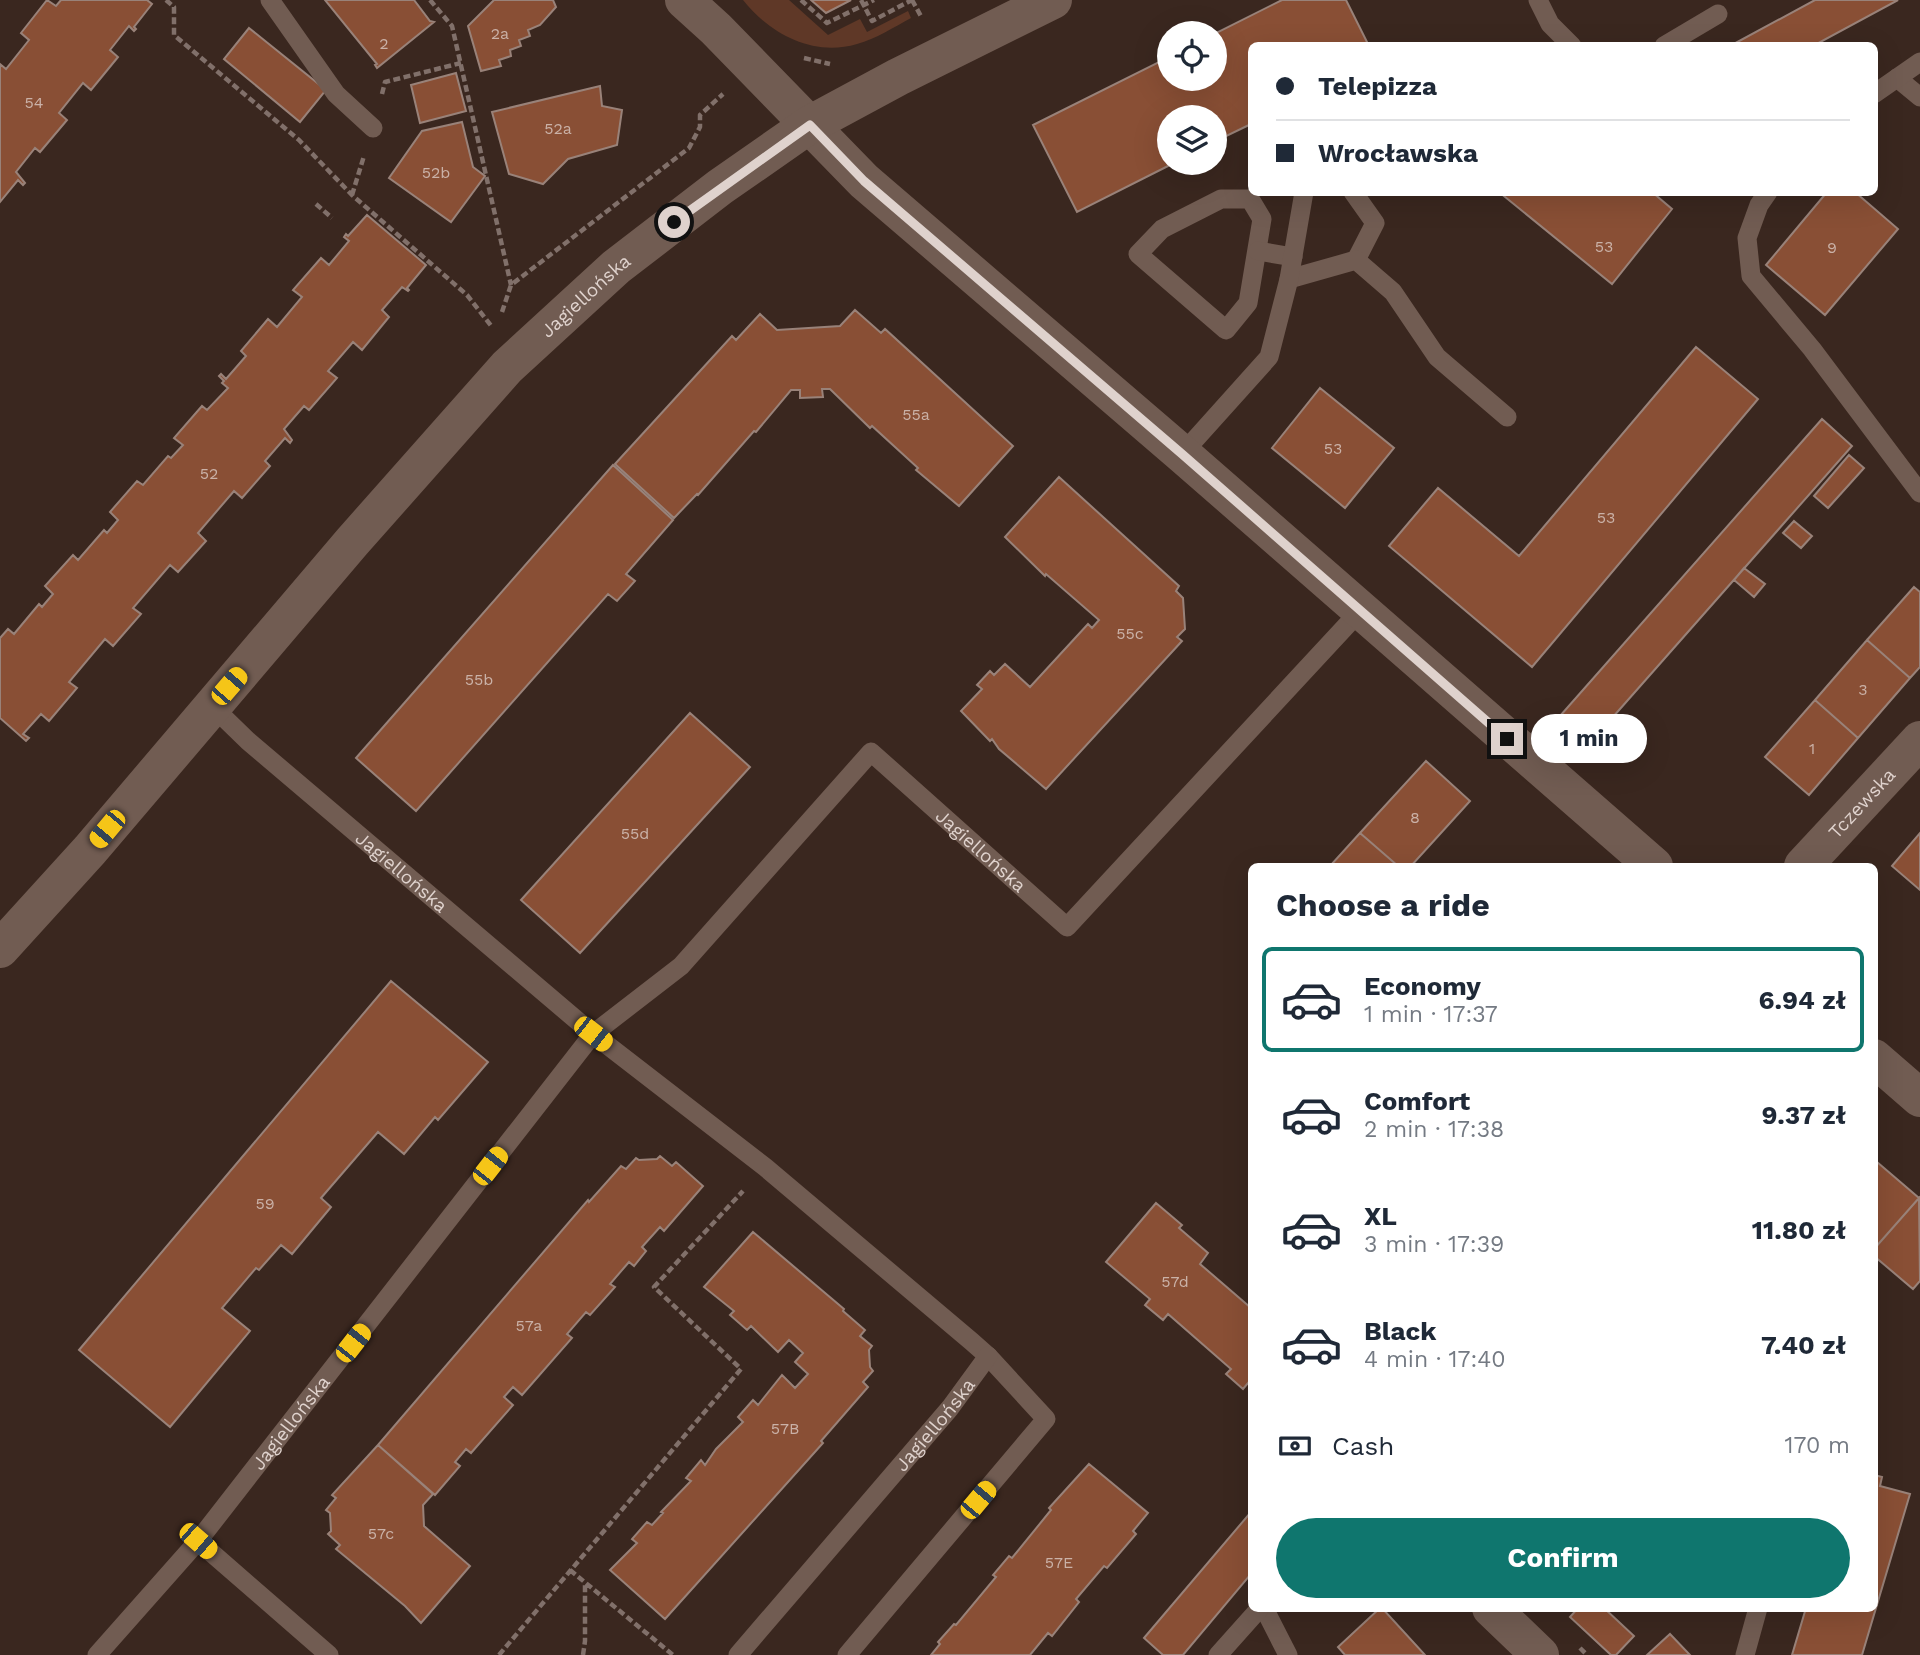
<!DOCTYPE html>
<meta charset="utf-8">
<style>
body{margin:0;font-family:"Work Sans",sans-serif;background:#f6f6f7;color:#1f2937;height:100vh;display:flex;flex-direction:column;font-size:26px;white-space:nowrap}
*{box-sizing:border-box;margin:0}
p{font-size:23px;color:#747a83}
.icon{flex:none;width:38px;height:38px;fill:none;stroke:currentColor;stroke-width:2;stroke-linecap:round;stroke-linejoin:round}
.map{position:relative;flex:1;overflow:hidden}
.side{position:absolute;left:1248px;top:863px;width:630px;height:749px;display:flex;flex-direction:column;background:#fff;border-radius:10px;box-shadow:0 7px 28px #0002}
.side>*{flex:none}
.hud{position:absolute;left:1248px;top:42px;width:630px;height:154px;border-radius:10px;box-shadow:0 7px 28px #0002;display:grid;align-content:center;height:154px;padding:0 28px;background:#fff}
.buttons{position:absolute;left:1157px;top:21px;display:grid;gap:14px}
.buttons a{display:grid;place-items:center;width:70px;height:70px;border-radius:50%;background:#fff;box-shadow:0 7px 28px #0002;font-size:35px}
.end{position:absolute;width:32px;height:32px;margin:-16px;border:9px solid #dfd2cd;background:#111;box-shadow:0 0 0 4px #111}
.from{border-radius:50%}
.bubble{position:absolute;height:49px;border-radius:24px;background:#fff;box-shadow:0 7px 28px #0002;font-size:23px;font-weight:700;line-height:49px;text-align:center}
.car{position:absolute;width:21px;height:42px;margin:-21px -10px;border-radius:9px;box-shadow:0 0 5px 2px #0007;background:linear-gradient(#f5c518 24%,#345 0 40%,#f5c518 0 76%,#345 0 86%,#f5c518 0)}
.hud b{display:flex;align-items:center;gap:24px;height:66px;font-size:26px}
.hud b+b{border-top:2px solid #e0e1e3}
.hud i{width:18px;height:18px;background:#1f2937}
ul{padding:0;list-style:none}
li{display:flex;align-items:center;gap:21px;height:105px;margin:0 14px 10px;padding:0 14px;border:4px solid transparent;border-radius:10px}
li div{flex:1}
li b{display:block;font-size:26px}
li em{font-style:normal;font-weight:700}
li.on{border-color:#0f766e}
li>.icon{width:63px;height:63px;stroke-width:1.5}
h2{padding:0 28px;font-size:32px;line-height:84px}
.pay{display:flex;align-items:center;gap:18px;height:77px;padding:0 28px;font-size:26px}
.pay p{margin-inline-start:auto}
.action{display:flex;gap:14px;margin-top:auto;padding:14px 28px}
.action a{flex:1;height:80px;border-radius:42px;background:#0f766e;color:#fff;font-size:28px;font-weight:700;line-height:80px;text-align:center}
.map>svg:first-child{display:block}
.green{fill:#5f3827}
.building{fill:#894f35;stroke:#998279;stroke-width:2}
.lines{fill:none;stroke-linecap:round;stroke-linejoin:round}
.path{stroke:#81706a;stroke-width:4.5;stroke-dasharray:7 3.5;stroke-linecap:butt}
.service{stroke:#715c52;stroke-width:19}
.minor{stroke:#715c52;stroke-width:38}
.tertiary{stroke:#715c52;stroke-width:38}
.route{stroke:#dfd2cd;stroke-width:9}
.labels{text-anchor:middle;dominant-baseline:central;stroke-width:6;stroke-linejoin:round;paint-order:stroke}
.number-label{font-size:16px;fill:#cab1a7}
.street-label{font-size:19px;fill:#dfd2cd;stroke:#3a271f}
</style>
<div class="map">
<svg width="1920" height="1655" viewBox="0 0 1920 1655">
<rect width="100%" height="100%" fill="#3a271f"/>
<path class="green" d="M 743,0 L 789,0 L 828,35 L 860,19 L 867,32 L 908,11 L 911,18 C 894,27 876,39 857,44 C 813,57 770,34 743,0 Z"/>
<path class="building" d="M 47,0 L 56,6 L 61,0 L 147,0 L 152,4 L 134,27 L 136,29 L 134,31 L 129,26 L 110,50 L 118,57 L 91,90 L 83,83 L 59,113 L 67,120 L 40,152 L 35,148 L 16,172 L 25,183 L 23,185 L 18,180 L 0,202 L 0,64 L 6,69 L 29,40 L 21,33 Z
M 325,0 L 414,0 L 430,21 L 434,22 L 377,68 L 375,65 L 377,64 Z
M 494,0 L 553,0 L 556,7 L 540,25 L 528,30 L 530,36 L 519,40 L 521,46 L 510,50 L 511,56 L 499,60 L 501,66 L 481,71 L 468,26 Z
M 811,0 L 851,0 L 826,13 Z
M 1282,0 L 1346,0 L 1369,46 L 1251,46 L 1251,124 L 1214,142 L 1214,117 L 1169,117 L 1169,163 L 1174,163 L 1077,212 L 1033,125 L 1169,57 L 1169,79 L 1214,79 L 1214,34 Z
M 1815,0 L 1898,0 L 1813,46 L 1730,46 Z
M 249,28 L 326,90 L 300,122 L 224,59 Z
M 456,73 L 466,111 L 420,123 L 411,85 Z
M 600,86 L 602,106 L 622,110 L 617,145 L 568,159 L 543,184 L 509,174 L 492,112 Z
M 462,122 L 473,167 L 485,176 L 451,222 L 389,178 L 422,131 Z
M 1499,192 L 1652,192 L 1672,209 L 1612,284 Z
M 1827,192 L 1855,192 L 1898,229 L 1825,315 L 1766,265 Z
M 367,215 L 426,265 L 407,288 L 409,290 L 408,291 L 402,287 L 382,310 L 389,317 L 362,350 L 353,342 L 328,371 L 337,378 L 309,410 L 304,406 L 284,429 L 292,440 L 290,443 L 285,438 L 265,461 L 270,466 L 242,498 L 234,491 L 198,533 L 206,541 L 178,572 L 170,565 L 133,608 L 141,614 L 113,646 L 105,639 L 69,682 L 77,688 L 49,721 L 41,714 L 23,734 L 29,738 L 26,741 L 0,718 L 0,638 L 8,629 L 14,634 L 39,604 L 42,607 L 53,594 L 45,586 L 73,555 L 78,560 L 104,530 L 107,533 L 118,520 L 110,512 L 137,481 L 143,485 L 168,456 L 171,458 L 183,445 L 174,438 L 202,406 L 207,410 L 228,388 L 222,383 L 224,381 L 219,376 L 221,374 L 226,379 L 246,356 L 241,351 L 268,319 L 277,327 L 302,297 L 293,290 L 321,258 L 329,265 L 349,241 L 344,237 L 346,234 L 348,236 Z
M 855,310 L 881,333 L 885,329 L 1013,446 L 959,506 L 916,470 L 918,468 L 872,426 L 870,428 L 830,389 L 822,389 L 823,397 L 800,398 L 800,390 L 791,390 L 756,432 L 754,431 L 698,495 L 697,494 L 674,518 L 615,464 L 732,336 L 736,340 L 760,314 L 777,330 L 840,326 Z
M 1696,347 L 1758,399 L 1532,667 L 1389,546 L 1438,488 L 1519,556 Z
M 1320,388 L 1394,448 L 1345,508 L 1272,448 Z
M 1822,419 L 1852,446 L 1590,743 L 1560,716 Z
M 1849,455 L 1864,468 L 1828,508 L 1814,496 Z
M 613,465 L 673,520 L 626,574 L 635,581 L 617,601 L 608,594 L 416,811 L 356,758 Z
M 1059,477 L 1179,586 L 1176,591 L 1183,598 L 1185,629 L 1177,637 L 1182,641 L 1046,789 L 999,749 L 992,739 L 990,741 L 961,711 L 982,689 L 977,685 L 990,671 L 994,675 L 1005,664 L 1030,687 L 1088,624 L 1092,628 L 1099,620 L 1046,574 L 1045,576 L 1005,537 Z
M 1794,521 L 1812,536 L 1801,548 L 1783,533 Z
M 1744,568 L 1765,584 L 1754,597 L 1734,580 Z
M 1914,587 L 1920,592 L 1920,667 L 1910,678 L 1867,640 Z
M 1867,640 L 1910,678 L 1858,738 L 1815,700 Z
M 1815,700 L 1858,738 L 1809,795 L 1765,757 Z
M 690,713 L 750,767 L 580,953 L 521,900 Z
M 1426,761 L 1470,801 L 1411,866 L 1398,866 L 1360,833 Z
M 1360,833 L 1398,866 L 1330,866 Z
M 1920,833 L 1920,890 L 1892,866 Z
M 391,981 L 488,1062 L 438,1120 L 435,1117 L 404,1154 L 378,1132 L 321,1198 L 331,1207 L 292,1254 L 281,1245 L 259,1270 L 256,1268 L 222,1308 L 250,1331 L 170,1427 L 79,1350 Z
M 660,1156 L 672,1166 L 676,1162 L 703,1186 L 664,1231 L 660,1227 L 642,1247 L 646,1251 L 634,1266 L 629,1262 L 610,1284 L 615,1287 L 590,1315 L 586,1312 L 567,1334 L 572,1338 L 522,1395 L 513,1387 L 504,1397 L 513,1405 L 471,1453 L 466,1449 L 455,1462 L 460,1466 L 435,1495 L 378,1445 L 588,1200 L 589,1202 L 621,1166 L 626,1169 L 636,1158 L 639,1160 L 657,1159 Z
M 1877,1162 L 1919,1198 L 1874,1249 L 1874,1165 Z
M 1919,1198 L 1920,1281 L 1913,1289 L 1874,1256 L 1874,1249 Z
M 1156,1203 L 1182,1225 L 1179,1228 L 1208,1253 L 1200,1264 L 1251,1308 L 1251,1386 L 1248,1383 L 1243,1389 L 1226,1374 L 1231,1369 L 1168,1314 L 1163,1320 L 1145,1305 L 1150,1299 L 1106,1262 Z
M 753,1232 L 844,1309 L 843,1311 L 865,1330 L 860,1336 L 872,1346 L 869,1350 L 870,1367 L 873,1371 L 863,1382 L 868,1387 L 821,1441 L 823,1443 L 665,1619 L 610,1570 L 637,1543 L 632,1539 L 647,1522 L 652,1525 L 663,1513 L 661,1512 L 691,1481 L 686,1478 L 701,1460 L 705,1465 L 716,1449 L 743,1422 L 738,1417 L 753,1400 L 758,1405 L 782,1375 L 795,1388 L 808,1374 L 795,1362 L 803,1353 L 789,1340 L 778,1352 L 751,1326 L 747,1330 L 730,1315 L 734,1311 L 704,1287 Z
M 378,1445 L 433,1494 L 423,1505 L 424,1526 L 470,1566 L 421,1623 L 405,1606 L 336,1549 L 340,1545 L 328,1534 L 331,1531 L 330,1513 L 326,1510 L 336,1498 L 332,1495 Z
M 1089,1464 L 1148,1513 L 1133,1531 L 1136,1534 L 1107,1568 L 1104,1566 L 1076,1599 L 1079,1602 L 1052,1636 L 1048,1633 L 1030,1655 L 931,1655 L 940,1644 L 938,1642 L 954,1624 L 956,1625 L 996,1577 L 993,1575 L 1009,1556 L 1012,1558 L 1051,1510 L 1049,1508 Z
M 1874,1475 L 1882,1477 L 1880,1486 L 1910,1494 L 1862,1655 L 1792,1655 L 1806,1608 L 1874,1608 Z
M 1251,1512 L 1251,1574 L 1183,1655 L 1163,1655 L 1144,1638 Z
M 1380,1608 L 1382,1608 L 1425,1655 L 1345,1655 L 1338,1647 Z
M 1578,1608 L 1604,1608 L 1634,1636 L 1616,1655 L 1611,1655 L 1570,1617 Z
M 1670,1634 L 1690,1655 L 1647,1655 Z"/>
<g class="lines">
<path class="path" d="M 166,0 L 174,7 L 174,35 L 299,140 L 352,195 L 467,295 L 492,327
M 430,0 L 452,26 L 511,285
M 801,0 L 827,23 L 874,0
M 861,0 L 872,21 L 912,0
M 912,0 L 922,18
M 804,58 L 830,64
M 382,94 L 385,82 L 461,63
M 352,195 L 364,156
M 316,204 L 332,218
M 502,312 L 511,285 L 689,148 L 700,127 L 700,115 L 723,94
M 570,1570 L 673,1655
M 1580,1648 L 1587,1655
M 499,1655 L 741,1369 L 654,1287 L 743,1191
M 583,1655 L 585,1641 L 585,1584"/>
<g class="service">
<path d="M 270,0 L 336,94 L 373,128"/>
<path d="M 1538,0 L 1550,24 L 1572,46"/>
<path d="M 1664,46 L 1718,14"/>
<path d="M 1897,78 L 1920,97"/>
<path d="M 1874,94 L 1920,62"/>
<path d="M 1353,192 L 1375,223 L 1356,260"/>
<path d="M 1768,192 L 1759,205 L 1747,238 L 1751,276 L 1812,349 L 1920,493"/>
<path d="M 1221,199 L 1250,199 L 1262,219 L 1248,303 L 1226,330 L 1138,254 L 1162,229 Z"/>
<path d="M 1258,251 L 1293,257"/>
<path d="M 1289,279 L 1356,260 L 1393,292 L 1437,357 L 1507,417"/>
<path d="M 1182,454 L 1269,357 L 1289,279 L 1304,192"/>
<path id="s1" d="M 212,706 L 248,741 L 593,1034 L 681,966 L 871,752 L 1067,927 L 1360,611"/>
<path d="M 1264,1608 L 1288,1655"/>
<path d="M 97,1655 L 198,1541"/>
<path id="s2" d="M 329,1655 L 198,1541 L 593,1034 L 765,1167 L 971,1341 L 988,1356 L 1046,1419 L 847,1655"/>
<path id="s3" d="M 738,1655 L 950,1408 L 988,1356"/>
<path d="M 1218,1655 L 1260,1608"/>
<path d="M 1745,1655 L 1758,1608"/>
</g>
<g class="minor">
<path d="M 684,0 L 716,29 L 864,181 L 1182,454 L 1654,866"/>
<path id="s4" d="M 1803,866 L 1920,740"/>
<path d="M 1874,1058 L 1920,1098"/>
<path d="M 1491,1608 L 1540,1655"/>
</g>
<path class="tertiary" id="s5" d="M 0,949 L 90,850 L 352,542 L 507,367 L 616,267 L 720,187 L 809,125 L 898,77 L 1053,0"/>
</g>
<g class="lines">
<path class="route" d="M 674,222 L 810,125 L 864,181 L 1182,454 L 1507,739"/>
</g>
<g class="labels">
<g class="number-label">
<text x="500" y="33">2a</text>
<text x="384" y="43">2</text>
<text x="34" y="102">54</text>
<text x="558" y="128">52a</text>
<text x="436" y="172">52b</text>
<text x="1604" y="246">53</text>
<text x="1832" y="247">9</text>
<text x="916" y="414">55a</text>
<text x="1333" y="448">53</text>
<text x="209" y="473">52</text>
<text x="1606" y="517">53</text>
<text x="1130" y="633">55c</text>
<text x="479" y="679">55b</text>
<text x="1863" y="689">3</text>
<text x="1812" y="748">1</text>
<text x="1415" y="817">8</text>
<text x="635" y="833">55d</text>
<text x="265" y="1203">59</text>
<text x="1175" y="1281">57d</text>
<text x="529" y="1325">57a</text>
<text x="785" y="1428">57B</text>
<text x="381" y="1533">57c</text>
<text x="1059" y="1562">57E</text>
</g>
<g class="street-label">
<text stroke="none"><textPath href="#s5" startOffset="878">Jagiellońska</textPath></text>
<text stroke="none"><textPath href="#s4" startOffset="86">Tczewska</textPath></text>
<text stroke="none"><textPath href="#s1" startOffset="1048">Jagiellońska</textPath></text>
<text stroke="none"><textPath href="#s1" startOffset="252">Jagiellońska</textPath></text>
<text stroke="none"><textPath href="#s2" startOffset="324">Jagiellońska</textPath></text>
<text stroke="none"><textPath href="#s3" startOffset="303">Jagiellońska</textPath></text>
</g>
</g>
</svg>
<div class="buttons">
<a><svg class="icon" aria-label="locate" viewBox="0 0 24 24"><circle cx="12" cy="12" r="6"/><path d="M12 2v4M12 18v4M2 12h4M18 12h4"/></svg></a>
<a><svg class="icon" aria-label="layers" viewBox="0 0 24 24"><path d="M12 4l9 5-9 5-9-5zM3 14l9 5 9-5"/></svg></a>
</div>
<i class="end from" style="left:674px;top:222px"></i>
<i class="end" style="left:1507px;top:739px"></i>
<div class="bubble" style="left:1531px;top:714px;width:116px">1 min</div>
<i class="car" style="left:229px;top:686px;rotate:41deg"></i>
<i class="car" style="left:107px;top:829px;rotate:220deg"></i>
<i class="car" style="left:593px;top:1034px;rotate:128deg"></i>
<i class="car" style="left:490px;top:1166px;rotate:38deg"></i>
<i class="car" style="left:353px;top:1343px;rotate:38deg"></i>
<i class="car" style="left:978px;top:1500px;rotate:40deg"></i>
<i class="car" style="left:198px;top:1541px;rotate:131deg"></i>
<div class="hud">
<b><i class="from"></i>Telepizza</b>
<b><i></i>Wrocławska</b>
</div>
<section class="side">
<h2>Choose a ride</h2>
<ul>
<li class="on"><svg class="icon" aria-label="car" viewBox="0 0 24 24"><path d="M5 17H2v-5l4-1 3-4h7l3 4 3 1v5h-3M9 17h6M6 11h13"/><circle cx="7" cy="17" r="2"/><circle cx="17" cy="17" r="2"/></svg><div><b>Economy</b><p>1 min · 17:37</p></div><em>6.94 zł</em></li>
<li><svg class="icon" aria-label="car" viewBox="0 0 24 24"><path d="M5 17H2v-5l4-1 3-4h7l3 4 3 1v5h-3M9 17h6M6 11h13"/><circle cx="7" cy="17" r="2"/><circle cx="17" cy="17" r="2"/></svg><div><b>Comfort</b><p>2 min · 17:38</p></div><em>9.37 zł</em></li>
<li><svg class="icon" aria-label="car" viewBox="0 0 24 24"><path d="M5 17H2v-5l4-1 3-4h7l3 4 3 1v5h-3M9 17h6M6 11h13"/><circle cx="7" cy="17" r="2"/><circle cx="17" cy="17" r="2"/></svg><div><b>XL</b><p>3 min · 17:39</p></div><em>11.80 zł</em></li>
<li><svg class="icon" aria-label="car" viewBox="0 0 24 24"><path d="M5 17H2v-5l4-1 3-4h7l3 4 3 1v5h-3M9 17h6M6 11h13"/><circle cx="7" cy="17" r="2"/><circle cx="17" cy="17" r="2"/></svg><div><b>Black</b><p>4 min · 17:40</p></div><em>7.40 zł</em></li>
</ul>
<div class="pay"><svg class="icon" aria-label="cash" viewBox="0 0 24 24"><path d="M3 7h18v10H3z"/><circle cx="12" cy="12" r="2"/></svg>Cash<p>170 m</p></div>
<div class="action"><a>Confirm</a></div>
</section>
</div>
